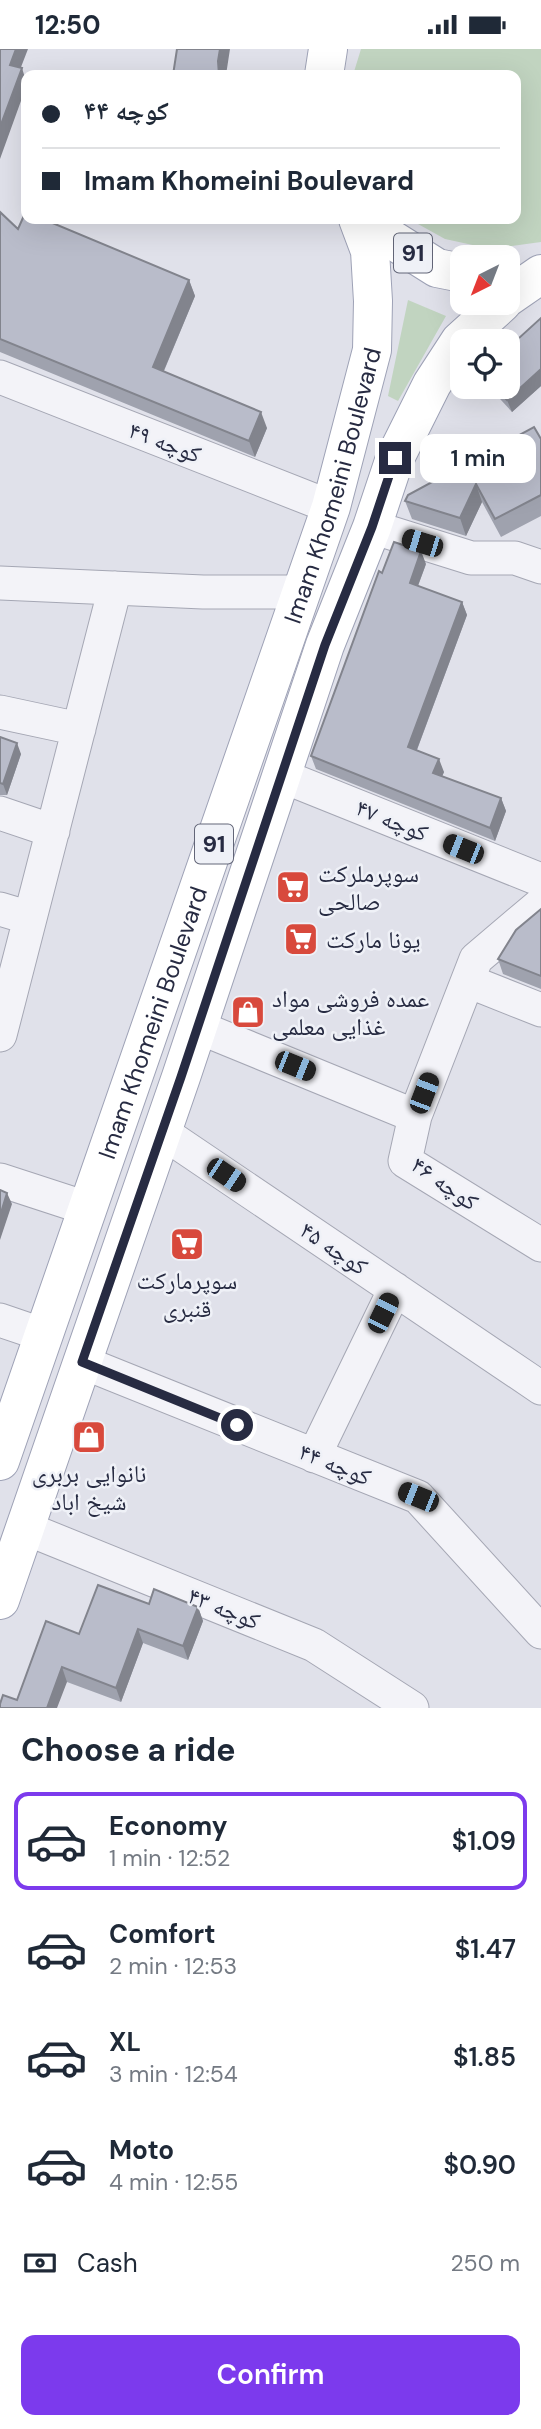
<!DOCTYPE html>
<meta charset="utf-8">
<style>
body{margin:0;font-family:"DM Sans","Noto Naskh Arabic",sans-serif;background:#f6f6f7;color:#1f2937;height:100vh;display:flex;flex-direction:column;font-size:26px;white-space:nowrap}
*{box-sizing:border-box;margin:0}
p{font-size:23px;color:#747a83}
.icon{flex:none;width:38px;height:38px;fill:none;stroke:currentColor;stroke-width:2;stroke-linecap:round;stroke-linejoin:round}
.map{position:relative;height:1659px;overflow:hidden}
.details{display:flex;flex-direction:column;background:#fff;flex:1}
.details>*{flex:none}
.banner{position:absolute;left:21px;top:21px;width:500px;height:154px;border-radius:14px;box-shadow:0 7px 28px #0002;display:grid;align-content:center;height:154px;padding:0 21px;background:#fff}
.needle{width:46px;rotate:222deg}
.tools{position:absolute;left:450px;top:196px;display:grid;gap:14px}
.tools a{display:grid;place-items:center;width:70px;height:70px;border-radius:14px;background:#fff;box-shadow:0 7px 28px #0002;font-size:35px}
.end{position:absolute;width:32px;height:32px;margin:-16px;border:9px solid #272b42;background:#fff;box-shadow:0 0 0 4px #fff}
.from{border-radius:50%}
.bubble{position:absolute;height:49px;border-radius:14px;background:#fff;box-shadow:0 7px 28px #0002;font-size:23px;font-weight:600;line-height:49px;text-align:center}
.car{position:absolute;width:21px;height:42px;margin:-21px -10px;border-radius:9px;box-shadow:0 0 5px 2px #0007;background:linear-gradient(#222 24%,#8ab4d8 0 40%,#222 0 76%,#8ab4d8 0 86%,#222 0)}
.banner b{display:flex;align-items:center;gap:24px;height:66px;font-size:26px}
.banner b+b{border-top:2px solid #e0e1e3}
.banner i{width:18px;height:18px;background:#1f2937}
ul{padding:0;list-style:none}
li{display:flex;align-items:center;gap:21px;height:98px;margin:0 14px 10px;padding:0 7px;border:4px solid transparent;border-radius:14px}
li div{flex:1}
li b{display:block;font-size:26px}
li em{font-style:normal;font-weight:600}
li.active{border-color:#7c3aed}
li>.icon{width:63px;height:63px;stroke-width:1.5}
h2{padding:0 21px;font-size:32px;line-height:84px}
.pay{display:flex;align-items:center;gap:18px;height:77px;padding:0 21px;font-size:26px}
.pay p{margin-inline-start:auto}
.button{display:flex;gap:14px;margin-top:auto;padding:14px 21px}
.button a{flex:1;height:80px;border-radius:14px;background:#7c3aed;color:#fff;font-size:28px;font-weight:600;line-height:80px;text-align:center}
.status{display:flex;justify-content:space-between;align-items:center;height:49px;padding:0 35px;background:#fff;direction:ltr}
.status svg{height:19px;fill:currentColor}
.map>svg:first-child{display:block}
.green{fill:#c1d4c0}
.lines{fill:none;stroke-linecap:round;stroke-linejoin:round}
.minor-casing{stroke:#a5a7b4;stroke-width:35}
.primary-casing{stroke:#9ea2b6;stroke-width:40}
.minor{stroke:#f3f3f8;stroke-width:33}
.primary{stroke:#fff;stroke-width:38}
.wall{fill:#9fa2ae}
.shaded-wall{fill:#82848d}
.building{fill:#b9bcca;stroke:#82848d;stroke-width:2}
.route{stroke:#272b42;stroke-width:9}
.labels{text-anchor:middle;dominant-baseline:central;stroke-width:5;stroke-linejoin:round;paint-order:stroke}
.shield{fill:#eff1f7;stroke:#636678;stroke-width:2}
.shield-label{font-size:23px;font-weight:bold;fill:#272b42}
.street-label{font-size:24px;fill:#272b42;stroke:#eff1f7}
.poi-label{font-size:24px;fill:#272b42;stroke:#eff1f7;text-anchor:start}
</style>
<div class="status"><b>12:50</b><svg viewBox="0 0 49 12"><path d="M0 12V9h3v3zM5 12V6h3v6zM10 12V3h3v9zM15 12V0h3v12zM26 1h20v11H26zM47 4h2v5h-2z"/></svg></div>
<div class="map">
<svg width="541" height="1659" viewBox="0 0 541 1659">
<rect width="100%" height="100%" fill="#e0e1ea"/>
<path class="green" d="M 361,0 L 541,0 L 541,193 L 491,200 L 445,190 L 409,170 L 516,170 L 516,26 L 353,26 Z
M 408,251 L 446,267 L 398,352 L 388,347 Z"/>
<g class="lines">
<g class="minor-casing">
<path id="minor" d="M 0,328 L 331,458
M 372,478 L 471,509 L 515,509 L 541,518
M 0,534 L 203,543 L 302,543
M 0,663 L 79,680
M 282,727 L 541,831
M 0,764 L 53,782
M 0,860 L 30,869
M 468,932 L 541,961
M 198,978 L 415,1067 L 405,1112 L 541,1196
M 0,986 L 115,539
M 415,1067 L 476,910 L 541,855
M 162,1083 L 541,1339
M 0,1131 L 86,1159
M 0,1271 L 44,1286
M 82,1313 L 418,1448 L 541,1583
M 314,1407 L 395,1240
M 25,1479 L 314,1596 L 412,1659"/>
</g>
<g class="primary-casing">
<g id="primary">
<path d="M 324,26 L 328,0"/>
<path d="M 371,170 L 391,190 L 437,219 L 462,224"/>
<path d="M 508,248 L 541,225"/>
<path id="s1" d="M 0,1412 L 331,458 L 372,301 L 373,252 L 370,202 L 358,170"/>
<path d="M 0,1551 L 181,1028 L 325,596 L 372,478 L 395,409 L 432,335 L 460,292 L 502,254"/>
</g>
</g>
<use href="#minor" class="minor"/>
<use href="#primary" class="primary"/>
</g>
<path class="wall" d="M 0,163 L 18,180 L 189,231 L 195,247 L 164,322 L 267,379 L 255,408 L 0,303 Z
M 541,269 L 541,337 L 512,363 L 489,338 L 508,338 Z
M 541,390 L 541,467 L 501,488 L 482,453 L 466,487 L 412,470 L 405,452 Z
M 426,515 L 418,537 L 462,553 L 467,566 L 417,701 L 444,723 L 442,727 L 501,749 L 506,762 L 495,792 L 316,720 L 311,707 Z
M 0,688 L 21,705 L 7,746 L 0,746 Z
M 541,860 L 541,940 L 503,925 L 498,910 Z
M 149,1555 L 198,1558 L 203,1572 L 188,1611 L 143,1594 L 121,1653 L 67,1633 L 17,1651 L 79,1585 Z"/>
<path class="shaded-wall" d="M 16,0 L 28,0 L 16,31 L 10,16 Z
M 220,0 L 230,0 L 226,26 L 219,26 L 218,12 Z
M 22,19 L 26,32 L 26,38 L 0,110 L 0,78 Z
M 189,231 L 195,247 L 159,333 L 153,318 Z
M 541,320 L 541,337 L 512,363 L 507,351 Z
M 261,363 L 267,379 L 255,408 L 249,392 Z
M 476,435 L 482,453 L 466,487 L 460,469 Z
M 421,502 L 426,515 L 414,547 L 410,534 Z
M 462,553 L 467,566 L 413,711 L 408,698 Z
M 17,694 L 21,705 L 7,746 L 3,735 Z
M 439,710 L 444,723 L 438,737 L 433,724 Z
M 501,749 L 506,762 L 495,792 L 490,779 Z
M 7,1144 L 12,1155 L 0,1191 L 0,1167 Z
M 198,1558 L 203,1572 L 188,1611 L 183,1597 Z
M 138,1580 L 143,1594 L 121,1653 L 116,1639 Z
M 62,1618 L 67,1633 L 57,1659 L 47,1659 Z"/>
<path class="building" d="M 0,0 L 16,0 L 10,16 L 22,19 L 0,78 Z
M 177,0 L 220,0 L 218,12 L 219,26 L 173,26 Z
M 26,162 L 26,170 L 43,170 L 189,231 L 153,318 L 261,363 L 249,392 L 0,290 L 0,163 L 18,180 Z
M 541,269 L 541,320 L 507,351 L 495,338 L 508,338 L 508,299 Z
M 534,378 L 541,390 L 541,446 L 495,470 L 476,435 L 460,469 L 405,452 L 408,446 Z
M 394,493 L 421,502 L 410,534 L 462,553 L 408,698 L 439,710 L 433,724 L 501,749 L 490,779 L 311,707 L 379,522 L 382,524 Z
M 0,688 L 17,694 L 3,735 L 0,734 Z
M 541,860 L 541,927 L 498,910 L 516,881 Z
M 0,1141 L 7,1144 L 0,1167 Z
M 98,1536 L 149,1555 L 154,1540 L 198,1558 L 183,1597 L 138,1580 L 116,1639 L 62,1618 L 47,1659 L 0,1659 L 0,1655 L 3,1646 L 17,1651 L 46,1572 L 79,1585 Z"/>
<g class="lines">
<path class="route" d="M 237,1376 L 82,1313 L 181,1028 L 325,596 L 372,478 L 395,409"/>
</g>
<defs>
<g id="supermarket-square" transform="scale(1.75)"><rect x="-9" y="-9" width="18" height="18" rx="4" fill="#d8493c" stroke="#eff1f7"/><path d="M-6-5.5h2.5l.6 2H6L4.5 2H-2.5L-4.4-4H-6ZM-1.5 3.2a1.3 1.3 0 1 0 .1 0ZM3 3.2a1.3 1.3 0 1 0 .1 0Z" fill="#fff"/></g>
<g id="shop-square" transform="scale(1.75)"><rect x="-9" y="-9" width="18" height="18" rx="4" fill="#d8493c" stroke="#eff1f7"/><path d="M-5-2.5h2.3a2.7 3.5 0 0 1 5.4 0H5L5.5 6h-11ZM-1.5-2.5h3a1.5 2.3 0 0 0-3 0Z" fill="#fff"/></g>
</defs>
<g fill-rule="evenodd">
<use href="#supermarket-square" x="293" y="838"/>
<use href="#supermarket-square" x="301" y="890"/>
<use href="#shop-square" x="248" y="963"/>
<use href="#supermarket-square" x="187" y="1195"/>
<use href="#shop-square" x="89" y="1388"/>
</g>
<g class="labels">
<g class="shield">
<rect x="394" y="184.5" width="38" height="39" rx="5"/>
<rect x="195" y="775.5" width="38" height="39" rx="5"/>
</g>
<g class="shield-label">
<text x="413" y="204">91</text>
<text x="214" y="795">91</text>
</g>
<g class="street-label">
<text transform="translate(165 393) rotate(21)">کوچه ۴۹</text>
<text stroke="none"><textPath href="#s1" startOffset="1031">Imam Khomeini Boulevard</textPath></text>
<text transform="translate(392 771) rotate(22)">کوچه ۴۷</text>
<text stroke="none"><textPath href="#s1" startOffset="464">Imam Khomeini Boulevard</textPath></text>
<text transform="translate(445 1134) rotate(35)">کوچه ۴۶</text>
<text transform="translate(334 1199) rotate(34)">کوچه ۴۵</text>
<text transform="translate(335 1415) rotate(22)">کوچه ۴۴</text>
<text transform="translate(224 1559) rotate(22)">کوچه ۴۳</text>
</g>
<g class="poi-label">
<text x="318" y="824">سوپرملرکت<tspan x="318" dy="28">صالحی</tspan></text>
<text x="326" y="890">یونا مارکت</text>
<text x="272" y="949">عمده فروشی مواد<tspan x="272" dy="28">غذایی معلمی</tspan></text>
<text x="187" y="1231" text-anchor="middle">سوپرمارکت<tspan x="187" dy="28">قنبری</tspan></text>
<text x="89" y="1424" text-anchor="middle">نانوایی بربری<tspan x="89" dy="28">شیخ اباد</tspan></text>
</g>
</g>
</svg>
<div class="tools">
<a><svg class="needle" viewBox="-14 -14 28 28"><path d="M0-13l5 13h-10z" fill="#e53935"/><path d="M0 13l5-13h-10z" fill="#747a83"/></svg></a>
<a><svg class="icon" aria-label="locate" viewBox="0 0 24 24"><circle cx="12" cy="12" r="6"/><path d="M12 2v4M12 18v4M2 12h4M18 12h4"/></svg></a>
</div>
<i class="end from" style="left:237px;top:1376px"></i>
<i class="end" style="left:395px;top:409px"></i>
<div class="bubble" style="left:420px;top:385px;width:116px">1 min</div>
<i class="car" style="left:422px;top:494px;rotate:287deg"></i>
<i class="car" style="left:463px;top:800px;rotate:292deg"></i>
<i class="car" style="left:295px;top:1017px;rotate:112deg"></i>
<i class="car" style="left:424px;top:1044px;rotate:21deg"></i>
<i class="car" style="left:226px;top:1126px;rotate:124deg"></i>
<i class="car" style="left:383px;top:1264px;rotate:26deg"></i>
<i class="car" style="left:418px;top:1448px;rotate:292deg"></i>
<div class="banner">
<b><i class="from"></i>کوچه ۴۴</b>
<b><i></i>Imam Khomeini Boulevard</b>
</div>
</div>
<section class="details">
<h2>Choose a ride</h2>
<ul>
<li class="active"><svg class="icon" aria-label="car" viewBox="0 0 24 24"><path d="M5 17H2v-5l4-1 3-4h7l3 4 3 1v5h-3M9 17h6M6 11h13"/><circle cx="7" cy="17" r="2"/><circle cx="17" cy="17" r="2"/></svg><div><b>Economy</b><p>1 min · 12:52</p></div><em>$1.09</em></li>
<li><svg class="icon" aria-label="car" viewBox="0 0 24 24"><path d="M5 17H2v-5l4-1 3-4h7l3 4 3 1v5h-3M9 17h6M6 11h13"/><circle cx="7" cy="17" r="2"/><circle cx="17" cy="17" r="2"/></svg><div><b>Comfort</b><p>2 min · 12:53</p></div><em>$1.47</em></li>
<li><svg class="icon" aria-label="car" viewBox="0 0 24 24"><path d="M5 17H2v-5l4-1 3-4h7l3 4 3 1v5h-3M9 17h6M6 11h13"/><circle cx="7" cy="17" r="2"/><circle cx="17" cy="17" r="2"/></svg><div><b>XL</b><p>3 min · 12:54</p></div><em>$1.85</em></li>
<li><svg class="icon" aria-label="car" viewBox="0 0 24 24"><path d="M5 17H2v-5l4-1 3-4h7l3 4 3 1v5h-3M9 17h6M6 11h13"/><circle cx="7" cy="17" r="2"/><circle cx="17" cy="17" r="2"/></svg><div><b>Moto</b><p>4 min · 12:55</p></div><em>$0.90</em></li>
</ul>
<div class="pay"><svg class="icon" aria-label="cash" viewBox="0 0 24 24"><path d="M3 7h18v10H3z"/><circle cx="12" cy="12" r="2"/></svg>Cash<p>250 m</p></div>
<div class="button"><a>Confirm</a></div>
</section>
